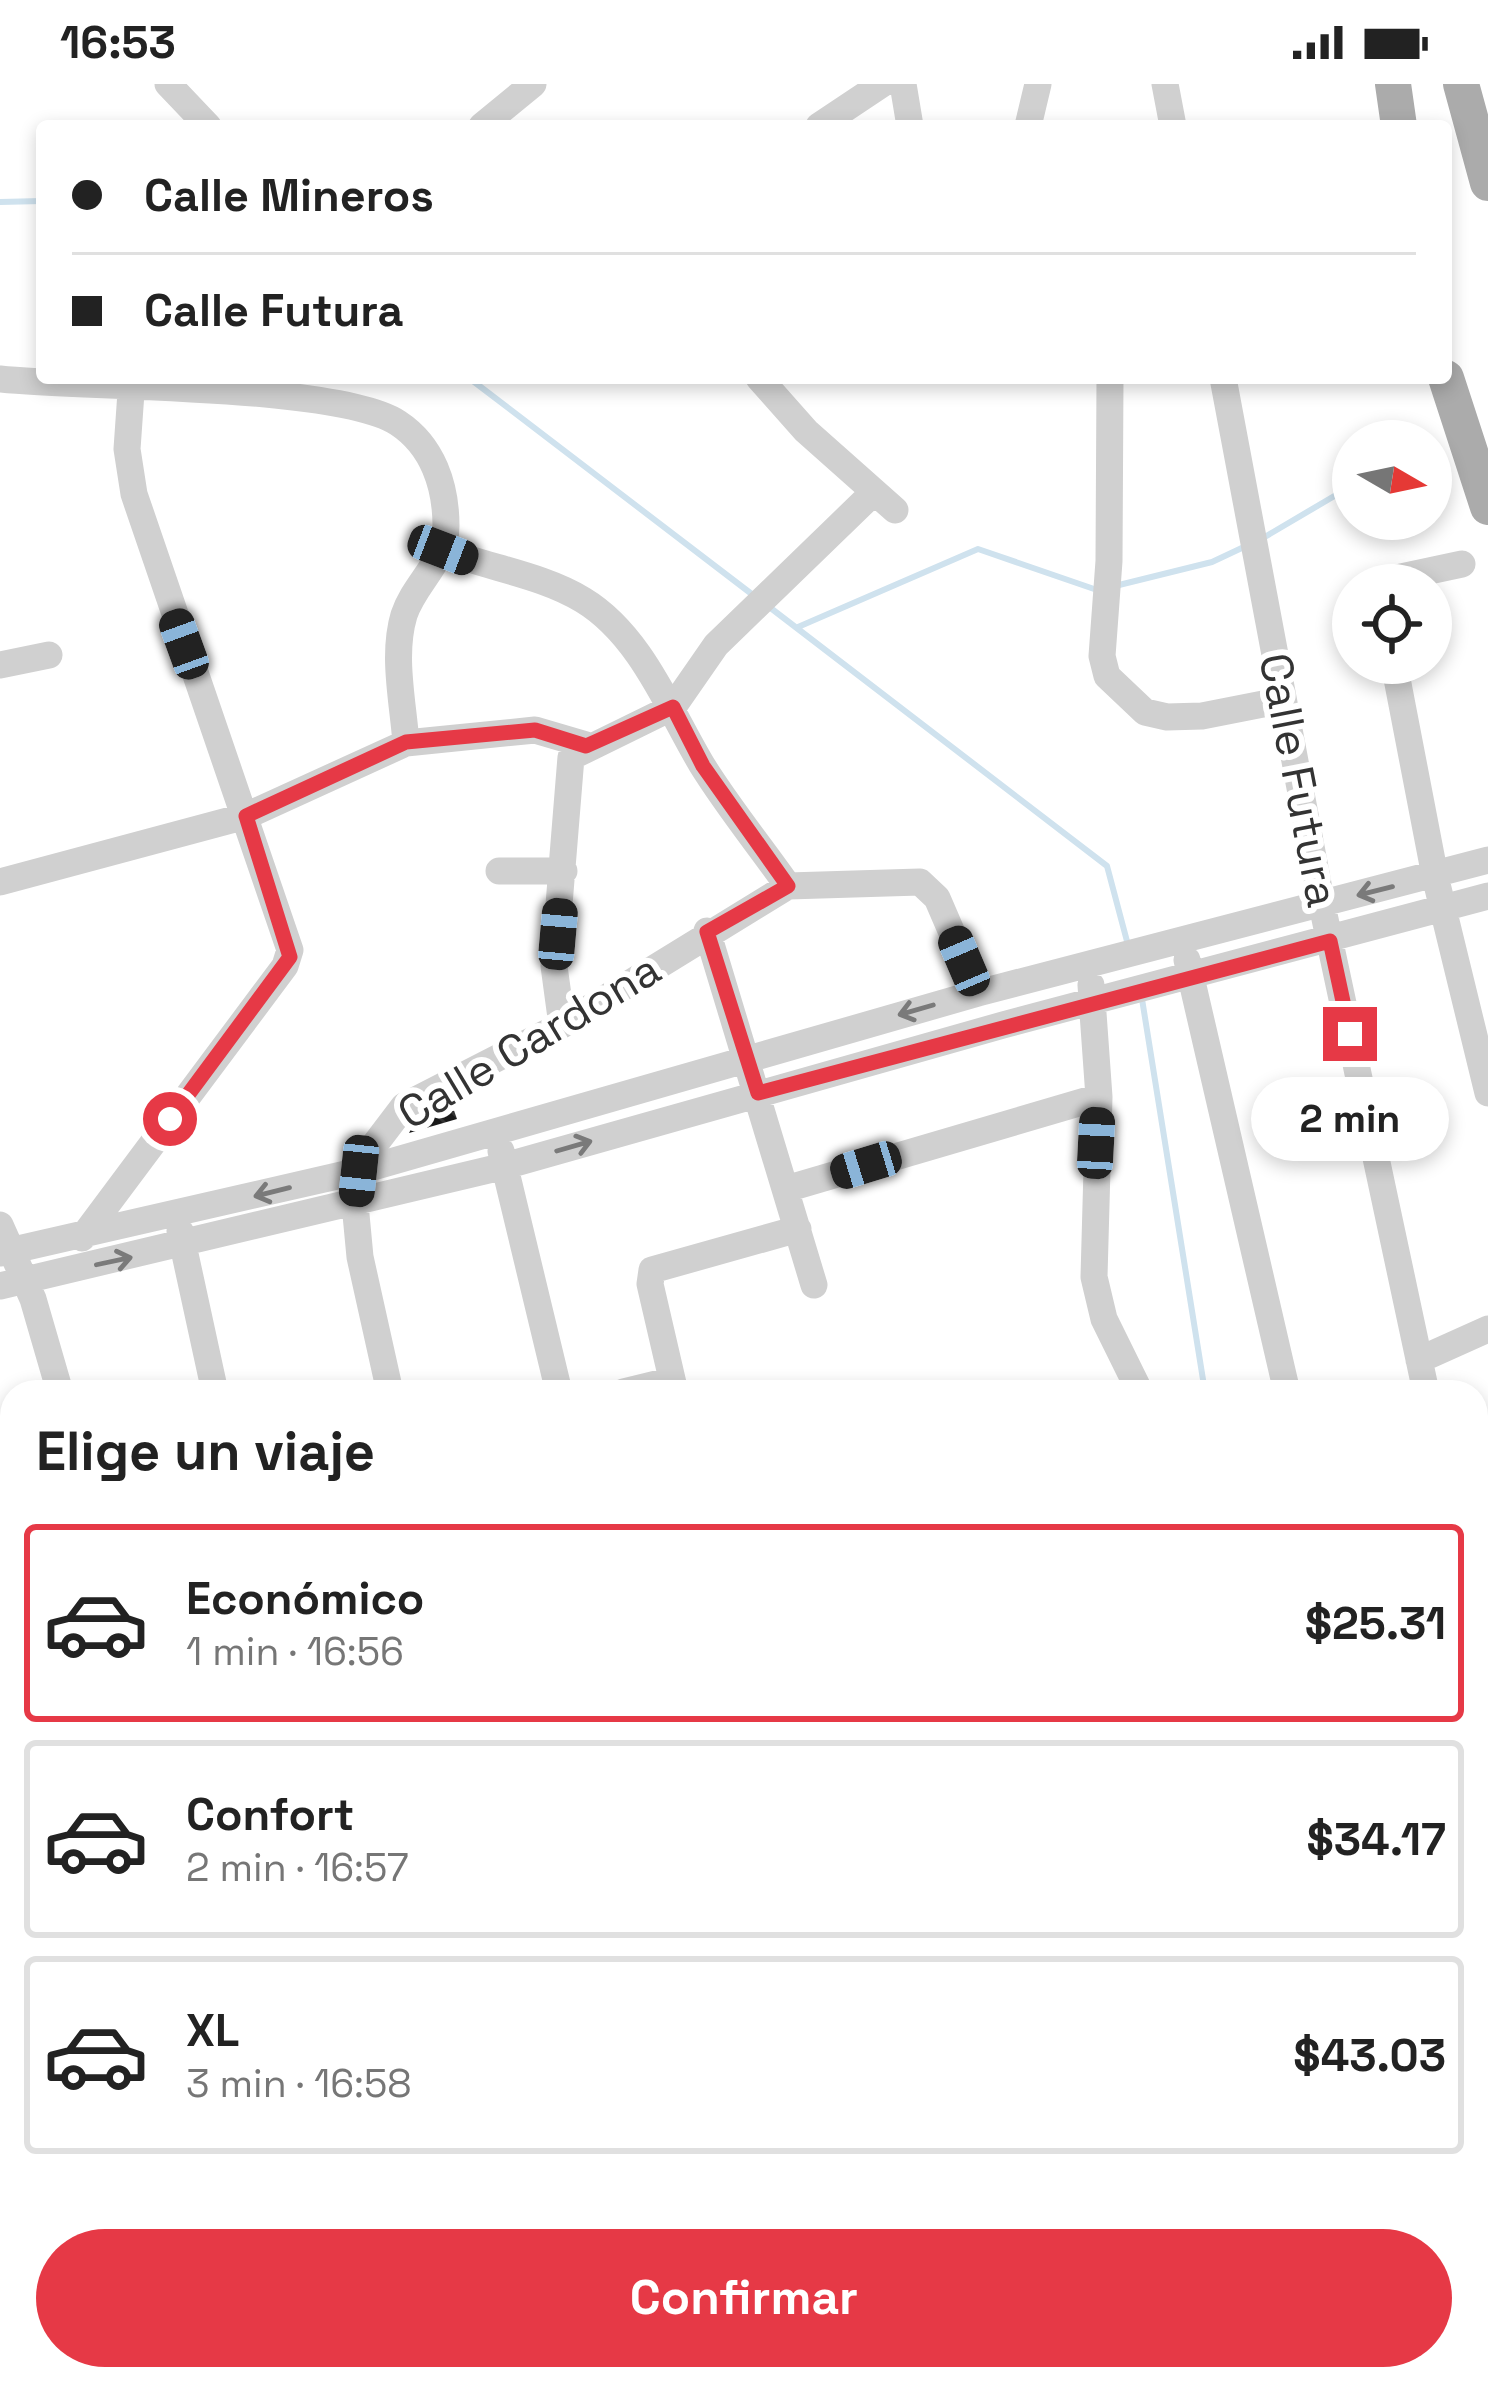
<!DOCTYPE html>
<html lang="es">
<meta charset="utf-8">
<style>
body{margin:0;font-family:"Space Grotesk",sans-serif;background:#f6f6f6;color:#222;height:100vh;display:flex;flex-direction:column;font-size:45px;white-space:nowrap}
*{box-sizing:border-box;margin:0}
p{font-size:39px;color:#767676}
.icon{flex:none;width:66px;height:66px;fill:none;stroke:currentColor;stroke-width:2;stroke-linecap:round;stroke-linejoin:round}
.map{position:relative;flex:1;overflow:hidden}
.panel{position:absolute;left:0px;top:1296px;width:1488px;height:1011px;display:flex;flex-direction:column;background:#fff;border-radius:36px 36px 0 0;box-shadow:0 6px 18px #0003}
.panel>*{flex:none}
.guide{position:absolute;left:36px;top:36px;width:1416px;height:264px;border-radius:12px;box-shadow:0 6px 18px #0003;display:grid;align-content:center;height:264px;padding:0 36px;background:#fff}
.needle{width:78px;rotate:99deg}
.fabs{position:absolute;left:1332px;top:336px;display:grid;gap:24px}
.fabs a{display:grid;place-items:center;width:120px;height:120px;border-radius:50%;background:#fff;box-shadow:0 6px 18px #0003;font-size:60px}
.end{position:absolute;width:54px;height:54px;margin:-27px;border:15px solid #e63946;background:#fff;box-shadow:0 0 0 6px #fff}
.from{border-radius:50%}
.bubble{position:absolute;height:84px;border-radius:42px;background:#fff;box-shadow:0 6px 18px #0003;font-size:39px;font-weight:800;line-height:84px;text-align:center}
.car{position:absolute;width:36px;height:72px;margin:-36px -18px;border-radius:15px;box-shadow:0 0 9px 3px #0007;background:linear-gradient(#222 24%,#8ab4d8 0 40%,#222 0 76%,#8ab4d8 0 86%,#222 0)}
.guide b{display:flex;align-items:center;gap:42px;height:114px;font-size:45px}
.guide b+b{border-top:3px solid #e0e0e0}
.guide i{width:30px;height:30px;background:#222}
ul{padding:0;list-style:none}
li{display:flex;align-items:center;gap:36px;height:198px;margin:0 24px 18px;padding:0 12px;border:6px solid #e0e0e0;border-radius:12px}
li div{flex:1}
li b{display:block;font-size:45px}
li em{font-style:normal;font-weight:800}
li.selected{border-color:#e63946}
li>.icon{width:108px;height:108px;stroke-width:1.5}
h2{padding:0 36px;font-size:54px;line-height:144px}
.action{display:flex;gap:24px;margin-top:auto;padding:24px 36px}
.action a{flex:1;height:138px;border-radius:72px;background:#e63946;color:#fff;font-size:48px;font-weight:800;line-height:138px;text-align:center}
.status{display:flex;justify-content:space-between;align-items:center;height:84px;padding:0 60px;background:#fff;direction:ltr}
.status svg{height:33px;fill:currentColor}
.map>svg:first-child{display:block}
.lines{fill:none;stroke-linecap:round;stroke-linejoin:round}
.stream{stroke:#cfe2ee;stroke-width:6}
.building{fill:url(#building-back-hatch)}
.minor{stroke:#d0d0d0;stroke-width:27}
.major{stroke:#ababab;stroke-width:36}
.oneway{stroke:#7a7a7a}
.route{stroke:#e63946;stroke-width:15}
.labels{text-anchor:middle;dominant-baseline:central;stroke-width:12;stroke-linejoin:round;paint-order:stroke}
.street-label{font-size:45px;fill:#333;stroke:#fff}
</style>
<div class="status"><b>16:53</b><svg viewBox="0 0 49 12"><path d="M0 12V9h3v3zM5 12V6h3v6zM10 12V3h3v9zM15 12V0h3v12zM26 1h20v11H26zM47 4h2v5h-2z"/></svg></div>
<div class="map">
<svg width="1488" height="2305" viewBox="0 0 1488 2305">
<defs>
<pattern id="building-back-hatch" width="6" height="6" patternUnits="userSpaceOnUse" patternTransform="scale(3)"><rect width="6" height="6" fill="#1a1a1a"/><path d="M-1 5l2 2M0 0l6 6M5-1l2 2" fill="none" stroke="#333"/></pattern>
</defs>
<rect width="100%" height="100%" fill="#fff"/>
<g class="lines">
<path class="stream" d="M 0,118 L 42,117
M 469,294 L 753,511
M 1263,454 L 1353,401
M 1115,502 L 1212,478 L 1246,462
M 768,522 L 1107,782 L 1128,861
M 798,543 L 978,465 L 1097,506
M 1142,915 L 1205,1308"/>
</g>
<path class="building" d="M 451,1018 L 457,1035 L 409,1049 L 416,1036 Z"/>
<g class="lines">
<path class="minor" d="M 168,0 L 208,42
M 903,0 L 910,42
M 1165,0 L 1173,42
M 482,42 L 533,0
M 819,42 L 882,0
M 1028,42 L 1038,0
M 759,294 L 806,347 L 895,426
M 1110,294 L 1109,477 L 1102,572 L 1107,592 L 1145,628 L 1167,633 L 1202,632 L 1283,616
M 1223,294 L 1322,821 L 1426,1308
M 0,295 C 84,304 339,300 398,339 C 433,362 446,402 446,442 C 446,478 415,498 404,531 C 392,571 403,618 406,659
M 443,466 C 489,484 542,491 583,516 C 641,551 669,626 702,681 C 728,723 760,762 788,802
M 1390,501 L 1401,493 L 1462,480
M 1394,579 L 1435,792 L 1488,1009
M 0,581 L 49,571
M 499,787 L 564,787
M 0,798 L 246,732 L 406,659 L 535,646 L 586,661
M 707,847 L 814,1201
M 1187,876 L 1287,1308
M 1091,901 L 1099,1013 L 1094,1193 L 1104,1235 L 1140,1308
M 562,941 L 554,882 L 571,673 L 673,623 L 716,561 L 874,408
M 501,1067 L 559,1308
M 786,1105 L 1099,1013
M 0,1141 L 33,1215 L 60,1308
M 180,1147 L 215,1308
M 82,1154 L 285,882 L 290,866 L 134,410 L 127,365 L 132,294
M 0,1169 L 359,1087 L 978,909 L 1488,776
M 0,1202 L 505,1082 L 1003,941 L 1488,812
M 1419,1276 L 1488,1245
M 390,1308 L 360,1173 L 355,1120 L 363,1076 L 404,1022 L 562,941 L 788,802 L 920,798 L 937,814 L 978,909
M 623,1308 L 672,1296
M 675,1308 L 650,1200 L 652,1186 L 798,1145
M 1476,1379 L 1488,1374
M 1476,1460 L 1488,1477
M 0,1464 L 12,1460
M 0,1534 L 12,1583
M 1476,1638 L 1488,1631
M 0,1679 L 12,1676
M 1476,1713 L 1488,1724
M 1476,1869 L 1488,1872
M 0,2010 L 12,2007
M 0,2101 L 12,2146
M 1476,2196 L 1488,2181
M 1476,2225 L 1488,2210
M 0,2241 L 12,2238
M 51,2295 L 54,2305
M 184,2295 L 186,2305
M 311,2295 L 313,2305
M 441,2295 L 443,2305
M 611,2295 L 613,2305
M 978,2295 L 980,2305
M 1276,2295 L 1292,2305
M 1394,2296 L 1404,2305
M 645,2305 L 688,2295"/>
<path class="major" d="M 1393,0 L 1399,42
M 1461,0 L 1488,99
M 1446,294 L 1488,423"/>
</g>
<defs><path id="oneway-shaft" d="M-6 0H5M1.5-3L5.5 0L1.5 3" fill="none" stroke-width="1.6" stroke-linecap="round" stroke-linejoin="round" transform="scale(3)"/></defs>
<g class="oneway">
<use href="#oneway-shaft" transform="translate(1375 807) rotate(166)"/>
<use href="#oneway-shaft" transform="translate(916 926) rotate(164)"/>
<use href="#oneway-shaft" transform="translate(574 1062) rotate(-16)"/>
<use href="#oneway-shaft" transform="translate(272 1108) rotate(166)"/>
<use href="#oneway-shaft" transform="translate(114 1177) rotate(-12)"/>
</g>
<g class="lines">
<path class="route" d="M 170,1035 L 290,873 L 246,732 L 406,658 L 535,646 L 586,662 L 673,623 L 703,682 L 788,802 L 707,848 L 758,1009 L 1330,857 L 1350,950"/>
</g>
<g class="labels">
<g class="street-label">
<text transform="translate(1299 696) rotate(79)">Calle Futura</text>
<text transform="translate(529 957) rotate(-31)">Calle Cardona</text>
</g>
</g>
</svg>
<div class="fabs">
<a><svg class="needle" viewBox="-14 -14 28 28"><path d="M0-13l5 13h-10z" fill="#e53935"/><path d="M0 13l5-13h-10z" fill="#767676"/></svg></a>
<a><svg class="icon" aria-label="locate" viewBox="0 0 24 24"><circle cx="12" cy="12" r="6"/><path d="M12 2v4M12 18v4M2 12h4M18 12h4"/></svg></a>
</div>
<i class="end from" style="left:170px;top:1035px"></i>
<i class="end" style="left:1350px;top:950px"></i>
<div class="bubble" style="left:1251px;top:993px;width:198px">2 min</div>
<i class="car" style="left:443px;top:466px;rotate:111deg"></i>
<i class="car" style="left:184px;top:560px;rotate:340deg"></i>
<i class="car" style="left:558px;top:850px;rotate:5deg"></i>
<i class="car" style="left:964px;top:877px;rotate:337deg"></i>
<i class="car" style="left:1096px;top:1059px;rotate:3deg"></i>
<i class="car" style="left:866px;top:1081px;rotate:253deg"></i>
<i class="car" style="left:359px;top:1087px;rotate:186deg"></i>
<div class="guide">
<b><i class="from"></i>Calle Mineros</b>
<b><i></i>Calle Futura</b>
</div>
<section class="panel">
<h2>Elige un viaje</h2>
<ul>
<li class="selected"><svg class="icon" aria-label="car" viewBox="0 0 24 24"><path d="M5 17H2v-5l4-1 3-4h7l3 4 3 1v5h-3M9 17h6M6 11h13"/><circle cx="7" cy="17" r="2"/><circle cx="17" cy="17" r="2"/></svg><div><b>Económico</b><p>1 min · 16:56</p></div><em>$25.31</em></li>
<li><svg class="icon" aria-label="car" viewBox="0 0 24 24"><path d="M5 17H2v-5l4-1 3-4h7l3 4 3 1v5h-3M9 17h6M6 11h13"/><circle cx="7" cy="17" r="2"/><circle cx="17" cy="17" r="2"/></svg><div><b>Confort</b><p>2 min · 16:57</p></div><em>$34.17</em></li>
<li><svg class="icon" aria-label="car" viewBox="0 0 24 24"><path d="M5 17H2v-5l4-1 3-4h7l3 4 3 1v5h-3M9 17h6M6 11h13"/><circle cx="7" cy="17" r="2"/><circle cx="17" cy="17" r="2"/></svg><div><b>XL</b><p>3 min · 16:58</p></div><em>$43.03</em></li>
</ul>
<div class="action"><a>Confirmar</a></div>
</section>
</div>
